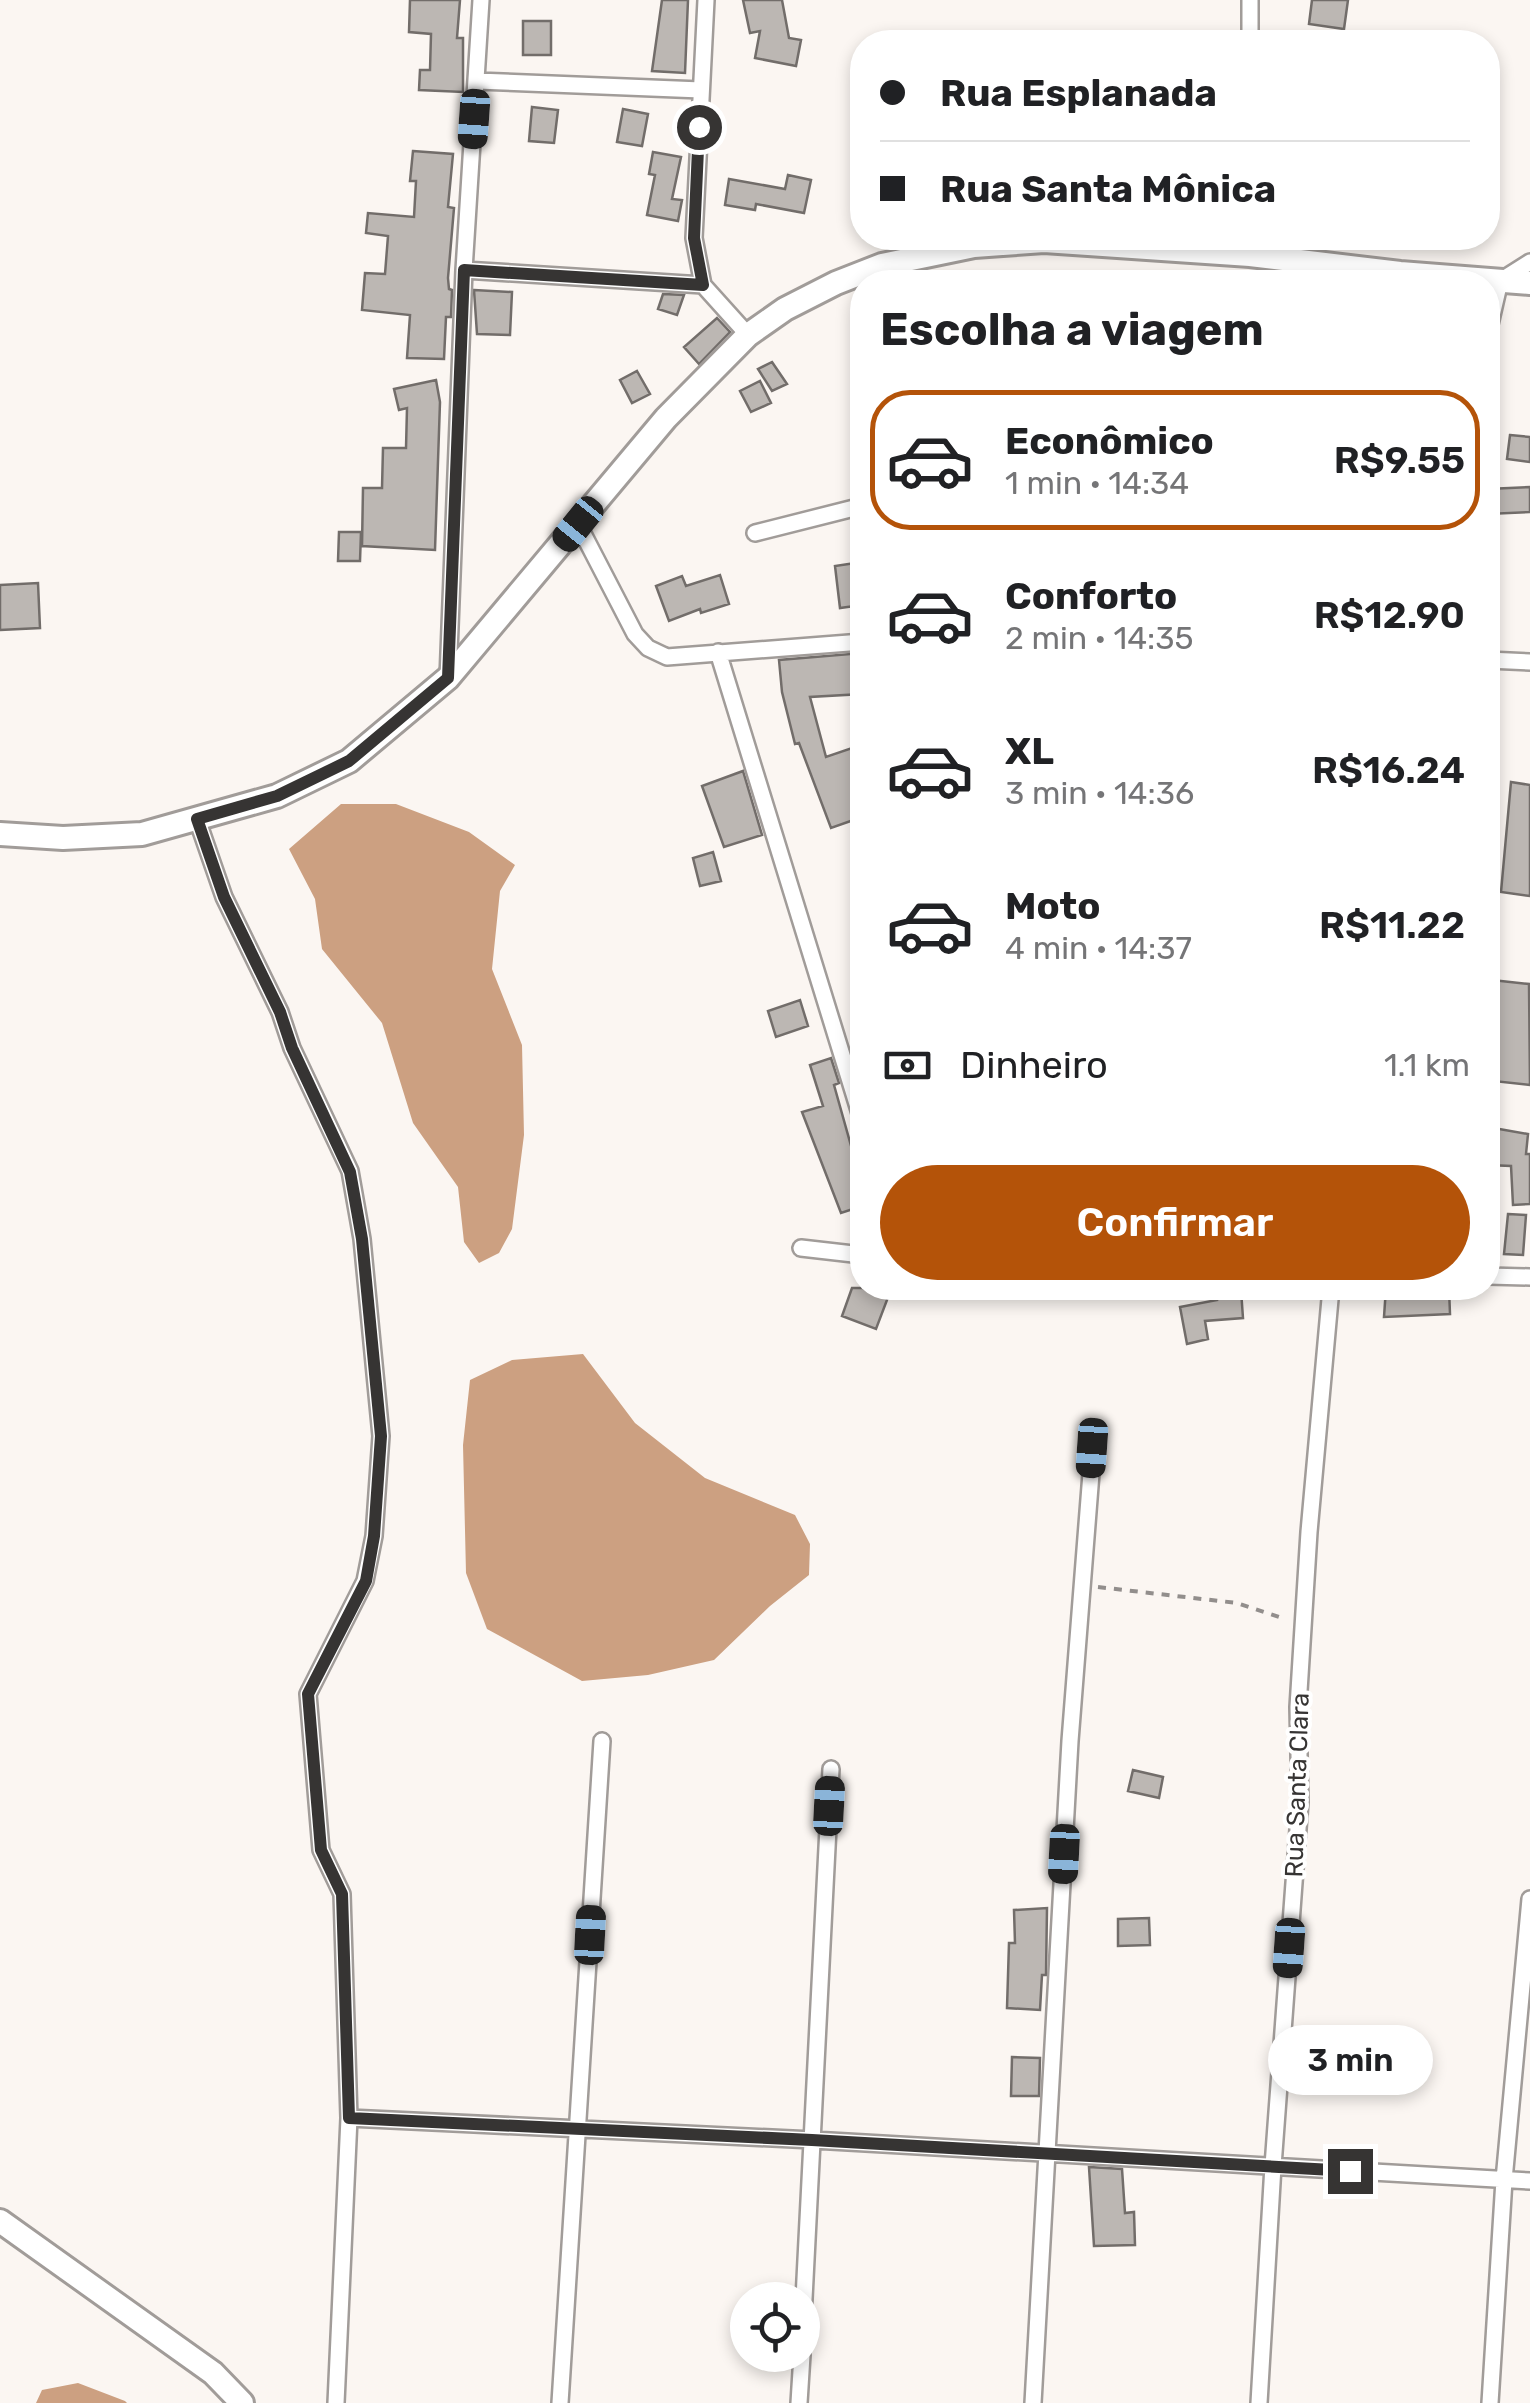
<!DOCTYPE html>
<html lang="pt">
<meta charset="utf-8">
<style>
body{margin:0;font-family:Rubik,sans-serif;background:#f2f2f2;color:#202124;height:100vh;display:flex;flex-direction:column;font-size:38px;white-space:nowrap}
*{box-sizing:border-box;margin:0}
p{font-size:32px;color:#757577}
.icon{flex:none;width:55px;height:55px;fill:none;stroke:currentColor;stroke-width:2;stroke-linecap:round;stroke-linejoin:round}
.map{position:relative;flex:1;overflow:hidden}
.drawer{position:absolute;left:850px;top:270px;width:650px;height:1030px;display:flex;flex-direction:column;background:#fff;border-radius:40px;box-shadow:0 5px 15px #0003}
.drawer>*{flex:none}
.top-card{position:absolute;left:850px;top:30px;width:650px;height:220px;border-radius:40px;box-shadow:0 5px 15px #0003;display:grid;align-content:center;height:220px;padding:0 30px;background:#fff}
.tools{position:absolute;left:730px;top:2282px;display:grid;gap:20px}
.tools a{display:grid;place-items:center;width:90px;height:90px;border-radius:50%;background:#fff;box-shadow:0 5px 15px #0003;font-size:50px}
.end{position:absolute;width:45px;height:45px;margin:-22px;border:12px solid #363433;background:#fff;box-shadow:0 0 0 5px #fff}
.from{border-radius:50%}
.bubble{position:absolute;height:70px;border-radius:35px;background:#fff;box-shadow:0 5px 15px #0003;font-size:32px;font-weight:600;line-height:70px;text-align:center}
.car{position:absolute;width:30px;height:60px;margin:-30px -15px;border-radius:12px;box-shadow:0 0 8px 2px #0007;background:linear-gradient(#222 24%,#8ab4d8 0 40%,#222 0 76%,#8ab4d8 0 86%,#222 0)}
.top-card b{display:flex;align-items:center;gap:35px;height:95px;font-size:38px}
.top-card b+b{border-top:2px solid #e0e0e0}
.top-card i{width:25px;height:25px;background:#202124}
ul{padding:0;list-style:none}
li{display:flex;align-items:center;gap:30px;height:140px;margin:0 20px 15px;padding:0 10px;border:5px solid transparent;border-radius:40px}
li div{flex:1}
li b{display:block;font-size:38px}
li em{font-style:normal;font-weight:600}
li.on{border-color:#b45309}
li>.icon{width:90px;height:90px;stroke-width:1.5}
h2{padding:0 30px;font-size:45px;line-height:120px}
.pay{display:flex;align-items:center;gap:25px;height:110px;padding:0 30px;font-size:38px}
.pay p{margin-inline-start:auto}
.action{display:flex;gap:20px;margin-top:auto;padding:20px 30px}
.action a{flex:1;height:115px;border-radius:60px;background:#b45309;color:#fff;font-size:40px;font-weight:600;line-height:115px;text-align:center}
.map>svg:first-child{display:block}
.water{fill:#cca081}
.building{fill:#bcb7b3;stroke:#726d6a;stroke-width:2.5}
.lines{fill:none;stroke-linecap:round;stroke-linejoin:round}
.street-casing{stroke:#a19c99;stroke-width:20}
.secondary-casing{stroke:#a19c99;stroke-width:28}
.path{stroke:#928e8c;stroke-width:4;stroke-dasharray:8 8;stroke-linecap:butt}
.street{stroke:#fff;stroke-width:15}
.secondary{stroke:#fff;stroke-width:22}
.route{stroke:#363433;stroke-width:12}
.labels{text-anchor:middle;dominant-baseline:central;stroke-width:8;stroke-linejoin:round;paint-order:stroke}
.street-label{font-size:25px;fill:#363433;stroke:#fff}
</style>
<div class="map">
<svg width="1530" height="2403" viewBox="0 0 1530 2403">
<rect width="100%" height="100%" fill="#fbf6f2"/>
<path class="water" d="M 341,804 L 396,804 L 469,832 L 515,865 L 500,891 L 492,969 L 522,1045 L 524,1135 L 512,1229 L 499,1253 L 479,1263 L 464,1242 L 458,1187 L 413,1123 L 382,1023 L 322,949 L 315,899 L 289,849 Z
M 583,1354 L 635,1423 L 705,1478 L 795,1515 L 810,1544 L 809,1575 L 770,1606 L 714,1660 L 648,1675 L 582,1681 L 487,1629 L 466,1573 L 463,1445 L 470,1380 L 512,1360 Z
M 78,2383 L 125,2401 L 127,2403 L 36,2403 L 42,2390 Z"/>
<path class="building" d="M 410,0 L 460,0 L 457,38 L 463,38 L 463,92 L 419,90 L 420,70 L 430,70 L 431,34 L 409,32 Z
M 662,0 L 688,0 L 685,73 L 652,71 Z
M 743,0 L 782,0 L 789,38 L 801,40 L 796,66 L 755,58 L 760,31 L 750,33 Z
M 1312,0 L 1348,0 L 1344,29 L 1309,24 Z
M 523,21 L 551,21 L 551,55 L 523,55 Z
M 532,107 L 558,110 L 554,143 L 529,141 Z
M 623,109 L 648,114 L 642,146 L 617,142 Z
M 413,151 L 453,154 L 448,207 L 454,208 L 448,278 L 449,289 L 452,290 L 451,317 L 446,317 L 444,359 L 407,358 L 410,315 L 362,310 L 365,273 L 385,274 L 388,236 L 366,233 L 368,213 L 414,217 L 416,181 L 410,181 Z
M 653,152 L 681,157 L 672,199 L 682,200 L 678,221 L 647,215 L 655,175 L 649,174 Z
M 788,175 L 811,180 L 804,213 L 756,204 L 755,210 L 725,205 L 729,179 L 785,189 Z
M 474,290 L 512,292 L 510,335 L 477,334 Z
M 663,294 L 684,295 L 677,315 L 658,309 Z
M 717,318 L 730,332 L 699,364 L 684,347 Z
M 772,362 L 787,384 L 772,391 L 758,369 Z
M 637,371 L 650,394 L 632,403 L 620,380 Z
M 436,380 L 440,402 L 435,550 L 362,546 L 363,488 L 382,488 L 383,448 L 406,448 L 407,408 L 399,410 L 394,389 Z
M 760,381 L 771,403 L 751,412 L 740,391 Z
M 1510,435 L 1530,437 L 1530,462 L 1507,459 Z
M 1530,487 L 1530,512 L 1488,514 L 1488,489 Z
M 339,532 L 361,532 L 360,561 L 338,561 Z
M 862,562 L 862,605 L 840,608 L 835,566 Z
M 720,575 L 729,604 L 701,613 L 700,609 L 669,621 L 656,586 L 682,576 L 686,586 Z
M 38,583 L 40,628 L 0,630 L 0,585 Z
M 862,653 L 862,694 L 810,697 L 826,757 L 852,748 L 862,776 L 856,778 L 862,799 L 862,817 L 831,828 L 799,743 L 795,744 L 782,692 L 779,660 Z
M 743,771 L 762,835 L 724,847 L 702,786 Z
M 1511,782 L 1530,785 L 1530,896 L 1501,892 Z
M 713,852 L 721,881 L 700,886 L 693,858 Z
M 1492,980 L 1529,984 L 1530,1085 L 1493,1081 Z
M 800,1000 L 808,1026 L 776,1037 L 768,1011 Z
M 831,1058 L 839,1083 L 834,1085 L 862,1185 L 862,1206 L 841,1213 L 802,1112 L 823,1106 L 810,1065 Z
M 1488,1127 L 1528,1134 L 1526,1154 L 1530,1154 L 1530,1204 L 1513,1205 L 1511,1166 L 1488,1165 Z
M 1508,1214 L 1526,1215 L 1523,1255 L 1504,1254 Z
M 852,1288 L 878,1288 L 890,1292 L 876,1329 L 842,1316 Z
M 1386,1288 L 1449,1288 L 1450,1314 L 1384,1317 Z
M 1241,1290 L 1243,1318 L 1205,1321 L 1208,1339 L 1187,1344 L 1180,1307 L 1217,1300 L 1216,1292 Z
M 1133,1770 L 1163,1777 L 1159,1798 L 1128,1791 Z
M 1047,1908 L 1046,1975 L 1042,1975 L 1040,2010 L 1007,2008 L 1009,1943 L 1015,1943 L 1014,1910 Z
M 1149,1918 L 1150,1945 L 1118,1946 L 1118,1919 Z
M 1012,2057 L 1040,2058 L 1039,2096 L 1011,2096 Z
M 1089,2167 L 1122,2169 L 1125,2213 L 1134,2212 L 1135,2245 L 1094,2246 Z"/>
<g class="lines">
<g class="street-casing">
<path id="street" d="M 1250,42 L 1250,0
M 477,81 L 701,90
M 464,270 L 703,285 L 748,335
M 703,285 L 694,238 L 706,0
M 1488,333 L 1500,281 L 1530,262
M 578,524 L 635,634 L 648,648 L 667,657 L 862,642
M 755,533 L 862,506
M 718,652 L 862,1120
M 1488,660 L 1530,662
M 448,678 L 464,270 L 481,0
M 197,819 L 224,897 L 280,1012 L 292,1048 L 350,1171 L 362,1239 L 381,1436 L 374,1536 L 365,1581 L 308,1694 L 321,1850 L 342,1894 L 349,2118 L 336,2403
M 801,1248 L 862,1255
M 1488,1276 L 1530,1277
M 349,2118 L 813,2140 L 1530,2181
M 802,2338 L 831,1769
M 560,2403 L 602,1741
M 799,2403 L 802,2355
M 1033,2403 L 1070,1741 L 1093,1448
M 1259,2403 L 1273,2166 L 1300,1802 L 1298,1707 L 1309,1532 L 1331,1288
M 1490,2403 L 1504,2180 L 1530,1899"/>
</g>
<g class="secondary-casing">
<path id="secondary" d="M 0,834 L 63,838 L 142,834 L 277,796 L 349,761 L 448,678 L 666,418 L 748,335 L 785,309 L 836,283 L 882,265 L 974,246 L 1044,241 L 1250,255 L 1400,273 L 1530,283
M 0,2221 L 213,2373 L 242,2403"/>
</g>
<path class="path" d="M 1098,1587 L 1237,1603 L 1285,1619"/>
<use href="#street" class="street"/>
<use href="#secondary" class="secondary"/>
</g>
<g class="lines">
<path class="route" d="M 699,127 L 694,238 L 703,285 L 464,270 L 448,678 L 349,761 L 277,796 L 197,819 L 224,897 L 280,1012 L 292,1048 L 350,1172 L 362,1239 L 381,1436 L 374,1536 L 366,1581 L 308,1694 L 321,1850 L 342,1894 L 349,2118 L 812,2140 L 1350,2171"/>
</g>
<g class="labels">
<g class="street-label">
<text transform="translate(1297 1785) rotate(-88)">Rua Santa Clara</text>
</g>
</g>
</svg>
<div class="tools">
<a><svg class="icon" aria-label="locate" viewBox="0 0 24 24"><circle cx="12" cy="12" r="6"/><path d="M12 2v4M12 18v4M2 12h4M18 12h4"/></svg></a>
</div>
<i class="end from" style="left:699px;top:127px"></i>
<i class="end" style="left:1350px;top:2171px"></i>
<div class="bubble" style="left:1268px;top:2025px;width:165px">3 min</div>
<i class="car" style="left:474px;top:119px;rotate:184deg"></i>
<i class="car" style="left:578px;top:524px;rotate:219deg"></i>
<i class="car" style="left:1092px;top:1448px;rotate:184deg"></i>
<i class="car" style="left:829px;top:1806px;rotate:3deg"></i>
<i class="car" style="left:1064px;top:1854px;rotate:183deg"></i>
<i class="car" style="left:590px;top:1935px;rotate:3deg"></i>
<i class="car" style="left:1289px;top:1948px;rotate:184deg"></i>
<div class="top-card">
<b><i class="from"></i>Rua Esplanada</b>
<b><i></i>Rua Santa Mônica</b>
</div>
<section class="drawer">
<h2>Escolha a viagem</h2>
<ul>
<li class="on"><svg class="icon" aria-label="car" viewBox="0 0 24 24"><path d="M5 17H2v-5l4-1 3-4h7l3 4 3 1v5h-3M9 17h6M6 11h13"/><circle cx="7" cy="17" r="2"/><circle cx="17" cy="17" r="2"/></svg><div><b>Econômico</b><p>1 min · 14:34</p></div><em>R$9.55</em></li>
<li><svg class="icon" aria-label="car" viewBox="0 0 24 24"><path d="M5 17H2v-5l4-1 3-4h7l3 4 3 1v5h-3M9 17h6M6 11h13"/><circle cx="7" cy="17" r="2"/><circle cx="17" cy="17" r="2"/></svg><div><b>Conforto</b><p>2 min · 14:35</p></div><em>R$12.90</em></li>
<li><svg class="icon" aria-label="car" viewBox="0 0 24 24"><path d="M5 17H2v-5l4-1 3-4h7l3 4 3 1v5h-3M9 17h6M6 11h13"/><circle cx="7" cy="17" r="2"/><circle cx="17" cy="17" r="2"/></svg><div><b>XL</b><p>3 min · 14:36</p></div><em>R$16.24</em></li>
<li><svg class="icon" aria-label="car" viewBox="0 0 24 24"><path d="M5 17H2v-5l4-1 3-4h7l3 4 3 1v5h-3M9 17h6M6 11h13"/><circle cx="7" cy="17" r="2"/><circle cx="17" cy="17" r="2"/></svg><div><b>Moto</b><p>4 min · 14:37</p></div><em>R$11.22</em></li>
</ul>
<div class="pay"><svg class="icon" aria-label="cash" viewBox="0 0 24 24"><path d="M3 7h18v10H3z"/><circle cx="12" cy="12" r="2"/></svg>Dinheiro<p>1.1 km</p></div>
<div class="action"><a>Confirmar</a></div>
</section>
</div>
